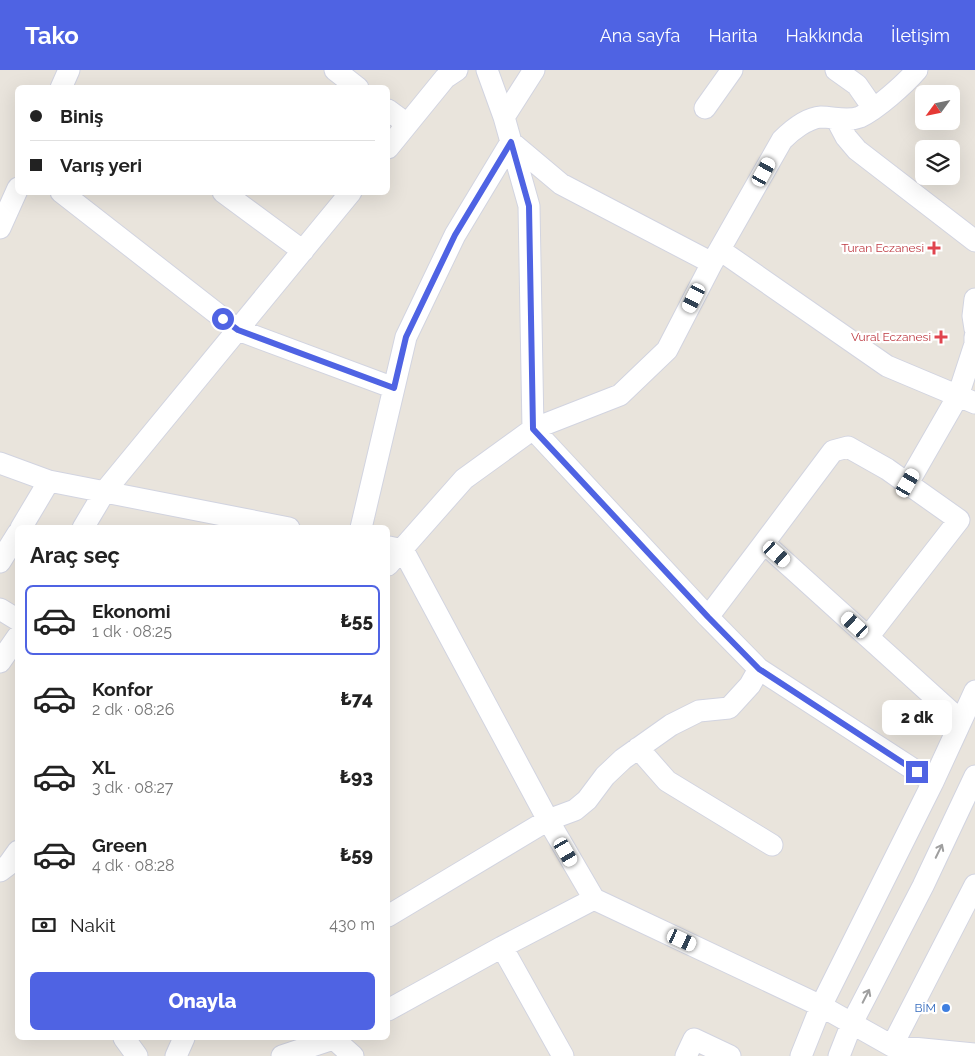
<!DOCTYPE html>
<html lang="tr">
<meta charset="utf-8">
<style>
body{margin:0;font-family:Raleway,sans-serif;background:#f6f6f6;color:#222;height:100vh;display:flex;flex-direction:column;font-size:19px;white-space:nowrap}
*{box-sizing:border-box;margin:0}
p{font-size:16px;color:#767676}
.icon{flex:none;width:28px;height:28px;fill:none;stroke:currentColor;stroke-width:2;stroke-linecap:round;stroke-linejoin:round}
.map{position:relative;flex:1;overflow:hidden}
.panel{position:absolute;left:15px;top:455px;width:375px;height:515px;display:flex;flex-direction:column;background:#fff;border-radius:8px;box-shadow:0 5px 20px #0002}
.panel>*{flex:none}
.guide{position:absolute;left:15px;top:15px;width:375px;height:110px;border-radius:8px;box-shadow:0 5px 20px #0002;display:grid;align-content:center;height:110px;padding:0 15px;background:#fff}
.needle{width:32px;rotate:237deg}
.buttons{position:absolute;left:915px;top:15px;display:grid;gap:10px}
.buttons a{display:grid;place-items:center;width:45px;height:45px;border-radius:8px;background:#fff;box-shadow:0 5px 20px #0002;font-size:25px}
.end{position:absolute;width:22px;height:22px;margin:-11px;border:6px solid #4f63e3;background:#fff;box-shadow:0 0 0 2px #fff}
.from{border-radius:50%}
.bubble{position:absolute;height:35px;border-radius:8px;background:#fff;box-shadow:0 5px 20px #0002;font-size:16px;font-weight:800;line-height:35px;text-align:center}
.car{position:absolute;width:15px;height:30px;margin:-15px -8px;border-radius:6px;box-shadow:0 0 4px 1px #0007;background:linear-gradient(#fff 24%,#345 0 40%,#fff 0 76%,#345 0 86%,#fff 0)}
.guide b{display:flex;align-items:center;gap:18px;height:48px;font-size:19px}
.guide b+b{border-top:1px solid #e0e0e0}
.guide i{width:12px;height:12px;background:#222}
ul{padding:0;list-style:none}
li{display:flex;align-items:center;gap:15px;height:70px;margin:0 10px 8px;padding:0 5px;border:2px solid transparent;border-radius:8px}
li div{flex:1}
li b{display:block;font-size:19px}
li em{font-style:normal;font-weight:800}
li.selected{border-color:#4f63e3}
li>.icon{width:45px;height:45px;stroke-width:1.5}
h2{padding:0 15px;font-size:22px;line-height:60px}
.pay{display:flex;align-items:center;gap:12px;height:55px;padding:0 15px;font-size:19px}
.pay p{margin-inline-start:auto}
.primary-button{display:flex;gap:10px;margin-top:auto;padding:10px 15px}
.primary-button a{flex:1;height:58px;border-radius:8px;background:#4f63e3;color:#fff;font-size:20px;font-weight:800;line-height:58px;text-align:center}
header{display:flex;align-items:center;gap:30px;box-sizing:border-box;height:70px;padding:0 25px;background:#4f63e3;color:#fff}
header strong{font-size:24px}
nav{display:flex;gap:28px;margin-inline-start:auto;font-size:18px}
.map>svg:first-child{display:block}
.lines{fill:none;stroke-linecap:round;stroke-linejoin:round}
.minor-casing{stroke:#d2d4e0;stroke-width:23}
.minor{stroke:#fff;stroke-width:21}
.oneway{stroke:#9f9f9f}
.route{stroke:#4f63e3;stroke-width:6}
.health-dot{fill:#e0444e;stroke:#fff;stroke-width:2}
.shop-dot{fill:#3f7fe0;stroke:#fff;stroke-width:2}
.labels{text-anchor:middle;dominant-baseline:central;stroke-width:4.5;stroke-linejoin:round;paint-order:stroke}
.health-label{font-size:12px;fill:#be3a42;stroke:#fff;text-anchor:end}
.shop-label{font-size:12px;fill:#366cbe;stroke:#fff;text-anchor:end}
</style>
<header>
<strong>Tako</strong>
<nav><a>Ana sayfa</a><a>Harita</a><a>Hakkında</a><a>İletişim</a></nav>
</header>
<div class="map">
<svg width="975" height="986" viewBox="0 0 975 986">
<rect width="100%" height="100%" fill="#e9e4dc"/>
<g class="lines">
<g class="minor-casing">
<path id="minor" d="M 335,0 L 358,18
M 487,0 L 504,47 L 529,136 L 533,359 L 708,547 L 759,599 L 933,712
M 836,0 L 857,15 L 873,38
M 61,18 L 69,0
M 705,38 L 732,0
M 388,40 L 407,54
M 504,47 L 534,0
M 837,50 L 846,67 L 857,80 L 975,171
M 388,78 L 445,8 L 457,0
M 61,122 L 238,260 L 394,318
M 223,122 L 303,181
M 0,158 L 18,118
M 720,180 L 887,296 L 975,333
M 975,229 L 973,246 L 975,259
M 0,393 L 49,411 L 289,458
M 908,413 L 958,326 L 975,274 L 975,267
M 21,458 L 49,411
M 83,458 L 105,421 L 351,122
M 361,458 L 406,267 L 455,165 L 511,72 L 561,114 L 712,193
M 764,473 L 833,381 L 848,377 L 887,399 L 959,450 L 868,567
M 389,477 L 403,480 L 548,750 L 594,829 L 821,936 L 892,976
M 0,492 L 18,463
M 388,495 L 464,409 L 533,359 L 620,325 L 667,280 L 712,193 L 782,70 C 791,61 807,48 821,47 C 834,47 847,52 860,47 C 877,39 905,14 917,0
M 0,539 L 18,550
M 708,547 L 764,473 L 961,651
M 0,592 L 18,566
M 638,678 L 667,711 L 772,775
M 0,801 L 8,795 L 18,781
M 975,815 L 892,976 L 975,984
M 388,846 L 548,750 L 575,740 L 587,730 L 605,706 L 623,689 L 671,655 L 699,641 L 729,638 L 750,615 L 759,599
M 502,877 L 594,829
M 388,940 L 502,877 L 563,986
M 124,968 L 137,986
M 334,969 L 353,986
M 176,986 L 184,968
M 282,986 L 336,968
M 686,986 L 694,969 L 730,986
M 801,986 L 821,936 L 933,712 L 975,621
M 839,986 L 852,953 L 923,816 L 975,706"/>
</g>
<use href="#minor" class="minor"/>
</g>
<defs><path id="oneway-shaft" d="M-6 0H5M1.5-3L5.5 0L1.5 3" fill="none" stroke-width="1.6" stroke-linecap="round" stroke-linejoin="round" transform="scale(1.25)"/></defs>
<g class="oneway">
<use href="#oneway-shaft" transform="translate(939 781) rotate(-64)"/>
<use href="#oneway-shaft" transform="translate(866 926) rotate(-63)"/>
</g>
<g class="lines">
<path class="route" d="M 223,249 L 238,260 L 394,318 L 406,267 L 455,165 L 511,72 L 529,136 L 533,359 L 708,547 L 759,599 L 917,702"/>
</g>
<g class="health-dot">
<path d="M931.5 170.5h5v5h5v5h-5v5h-5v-5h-5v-5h5z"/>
<path d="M938.5 259.5h5v5h5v5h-5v5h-5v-5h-5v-5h5z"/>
</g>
<circle class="shop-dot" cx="946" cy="938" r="5"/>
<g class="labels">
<g class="health-label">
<text x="924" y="178">Turan Eczanesi</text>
<text x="931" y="267">Vural Eczanesi</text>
</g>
<g class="shop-label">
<text x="936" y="938">BİM</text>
</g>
</g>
</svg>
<div class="buttons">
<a><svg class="needle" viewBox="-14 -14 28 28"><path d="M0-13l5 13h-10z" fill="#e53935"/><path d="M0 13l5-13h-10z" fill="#767676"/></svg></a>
<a><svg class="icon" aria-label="layers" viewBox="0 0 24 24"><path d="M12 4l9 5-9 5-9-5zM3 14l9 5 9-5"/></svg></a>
</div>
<i class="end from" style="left:223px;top:249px"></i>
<i class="end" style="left:917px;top:702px"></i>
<div class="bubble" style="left:882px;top:630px;width:70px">2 dk</div>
<i class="car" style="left:764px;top:102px;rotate:29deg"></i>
<i class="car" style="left:694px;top:228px;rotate:207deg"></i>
<i class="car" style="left:908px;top:413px;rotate:30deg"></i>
<i class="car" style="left:777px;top:484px;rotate:132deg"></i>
<i class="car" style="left:855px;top:555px;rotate:312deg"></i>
<i class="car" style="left:566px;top:782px;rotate:150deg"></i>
<i class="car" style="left:682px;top:870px;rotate:115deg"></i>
<div class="guide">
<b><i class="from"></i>Biniş</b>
<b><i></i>Varış yeri</b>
</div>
<section class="panel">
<h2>Araç seç</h2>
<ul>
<li class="selected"><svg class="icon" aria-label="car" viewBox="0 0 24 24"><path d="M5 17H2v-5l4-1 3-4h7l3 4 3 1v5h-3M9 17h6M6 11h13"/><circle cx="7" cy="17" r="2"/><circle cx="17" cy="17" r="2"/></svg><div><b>Ekonomi</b><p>1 dk · 08:25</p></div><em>₺55</em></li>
<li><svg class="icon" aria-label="car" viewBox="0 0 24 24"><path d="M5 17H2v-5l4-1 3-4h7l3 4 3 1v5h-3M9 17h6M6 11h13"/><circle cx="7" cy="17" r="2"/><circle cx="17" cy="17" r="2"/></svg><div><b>Konfor</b><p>2 dk · 08:26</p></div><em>₺74</em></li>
<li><svg class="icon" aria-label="car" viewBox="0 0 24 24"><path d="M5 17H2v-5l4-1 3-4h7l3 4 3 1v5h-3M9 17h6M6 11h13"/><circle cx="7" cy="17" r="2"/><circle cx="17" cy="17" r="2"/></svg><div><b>XL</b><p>3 dk · 08:27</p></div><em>₺93</em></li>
<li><svg class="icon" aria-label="car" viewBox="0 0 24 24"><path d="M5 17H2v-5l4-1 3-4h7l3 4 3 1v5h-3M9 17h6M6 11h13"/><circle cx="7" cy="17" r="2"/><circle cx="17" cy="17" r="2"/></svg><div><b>Green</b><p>4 dk · 08:28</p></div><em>₺59</em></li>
</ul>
<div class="pay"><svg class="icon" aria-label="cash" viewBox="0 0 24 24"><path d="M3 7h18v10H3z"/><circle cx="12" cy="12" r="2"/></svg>Nakit<p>430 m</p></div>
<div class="primary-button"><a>Onayla</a></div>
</section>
</div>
